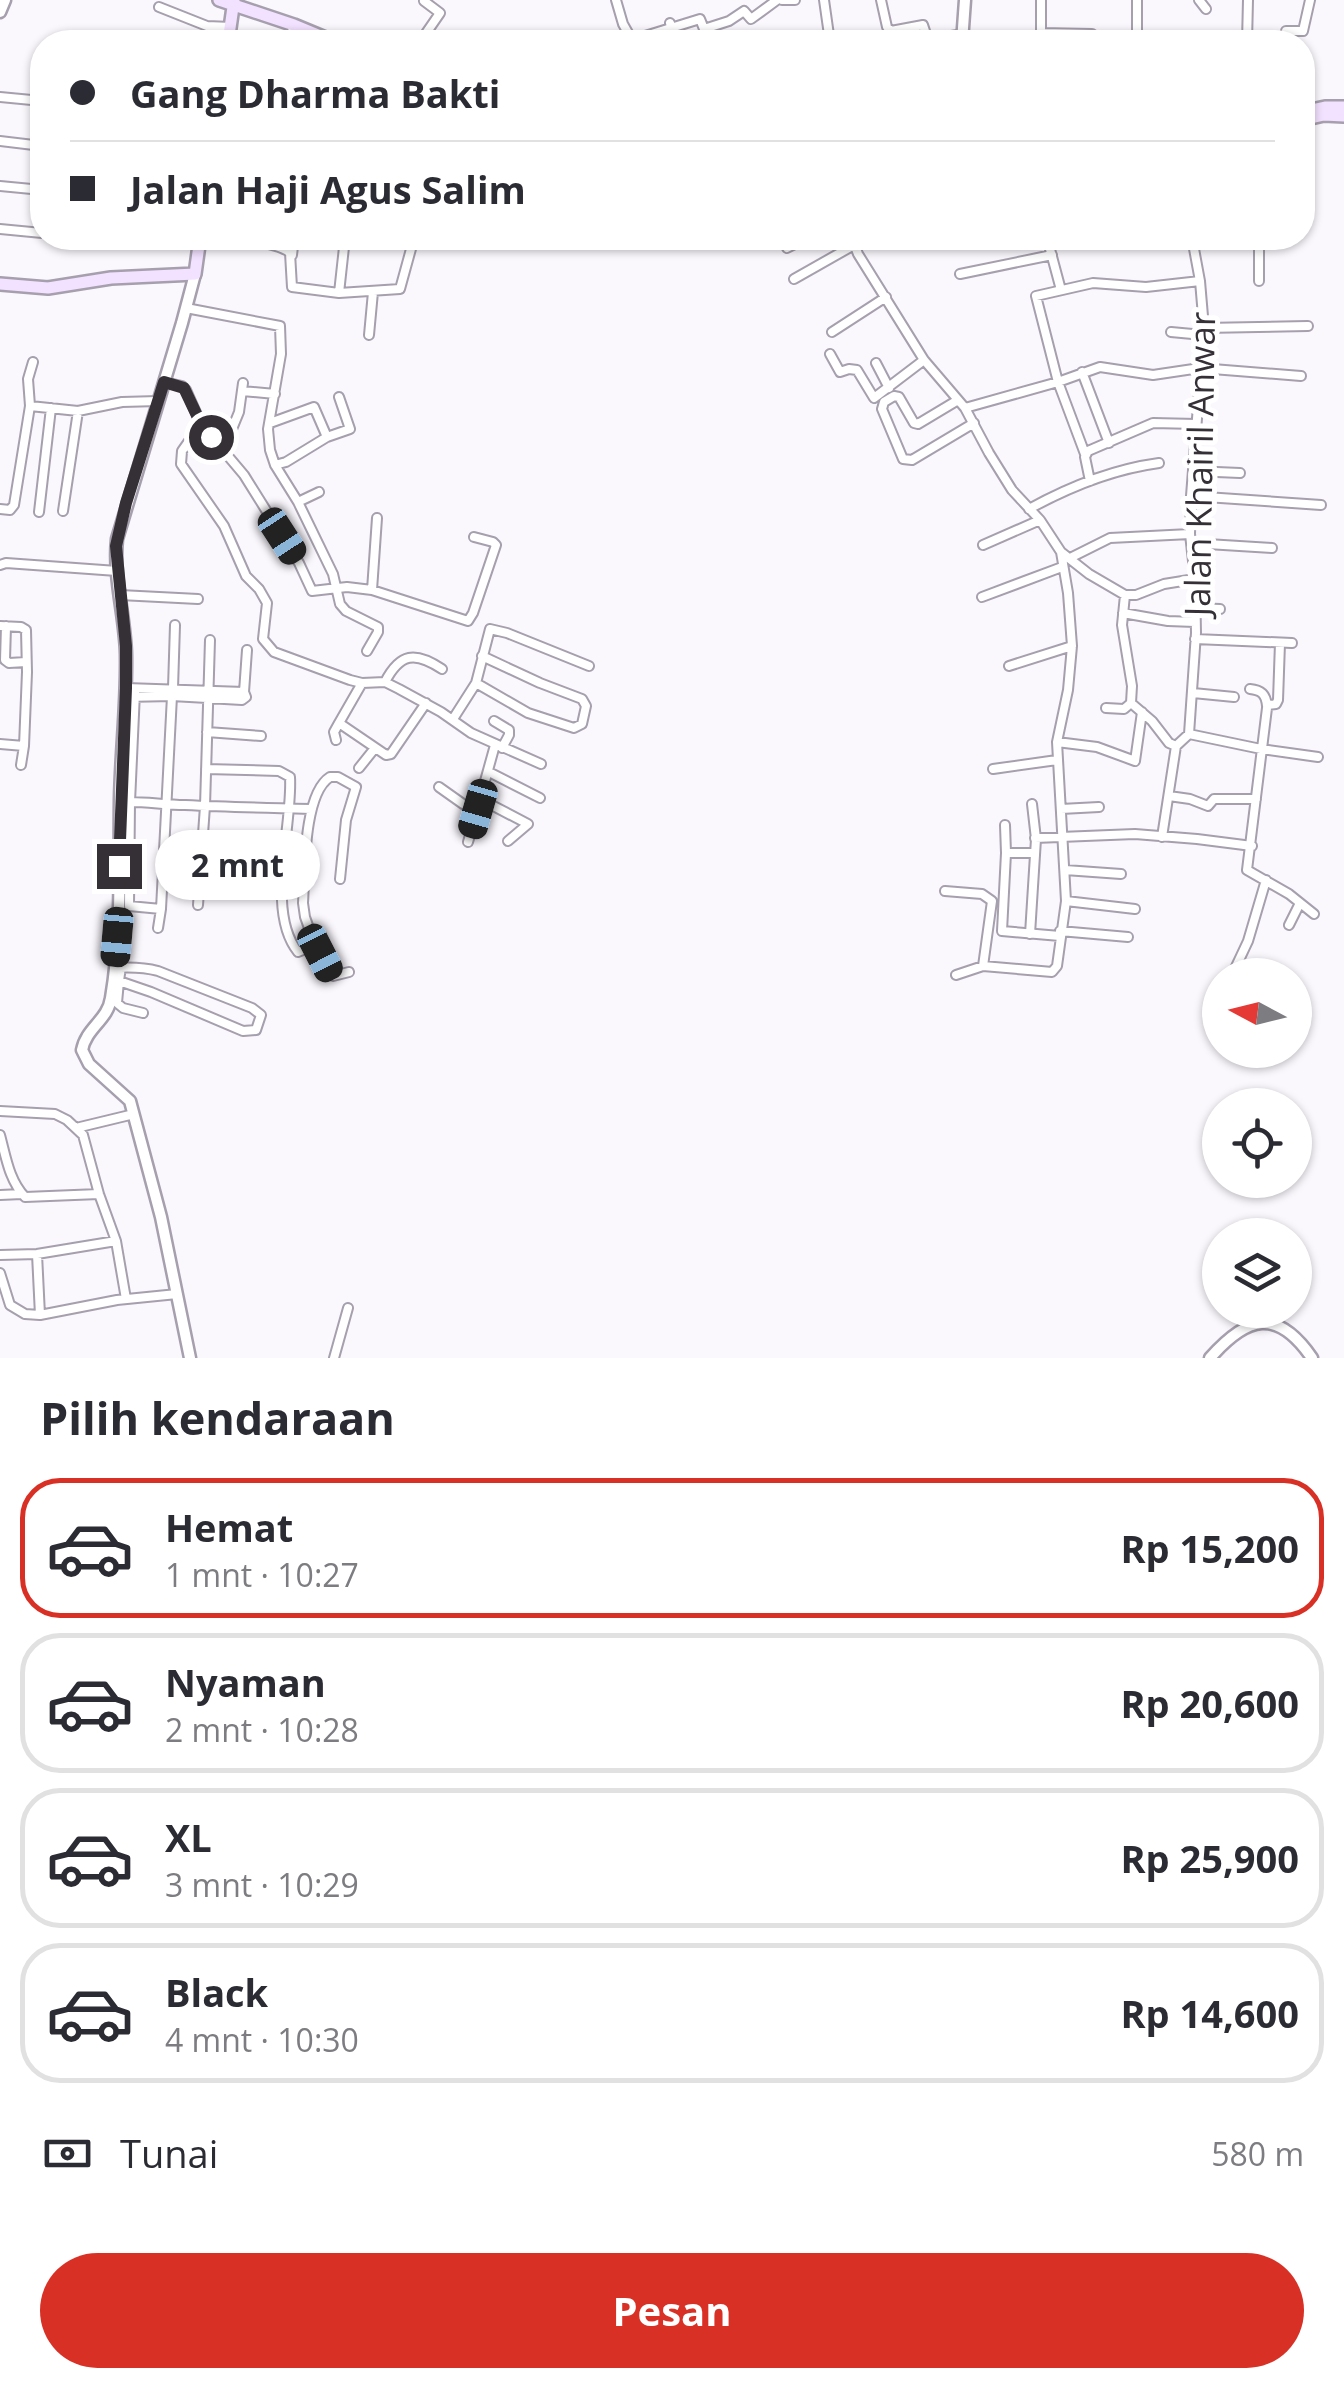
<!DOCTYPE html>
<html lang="id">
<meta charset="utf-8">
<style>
body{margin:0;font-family:"Open Sans",sans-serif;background:#f2f2f3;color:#2b2b33;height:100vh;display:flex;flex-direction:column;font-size:38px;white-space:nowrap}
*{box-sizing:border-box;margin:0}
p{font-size:32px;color:#7c7c81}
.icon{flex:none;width:55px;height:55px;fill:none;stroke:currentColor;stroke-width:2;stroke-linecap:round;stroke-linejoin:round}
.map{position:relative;height:1358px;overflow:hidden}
.panel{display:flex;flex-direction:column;background:#fff;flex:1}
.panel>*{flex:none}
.guide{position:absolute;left:30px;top:30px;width:1285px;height:220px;border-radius:40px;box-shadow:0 2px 8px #0004;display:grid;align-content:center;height:220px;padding:0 40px;background:#fff}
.needle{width:65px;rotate:277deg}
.fabs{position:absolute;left:1202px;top:958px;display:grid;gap:20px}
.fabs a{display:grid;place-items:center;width:110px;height:110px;border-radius:50%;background:#fff;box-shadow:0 2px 8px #0004;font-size:50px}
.end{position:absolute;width:45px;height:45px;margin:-22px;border:12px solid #343036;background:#fff;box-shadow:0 0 0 5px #fff}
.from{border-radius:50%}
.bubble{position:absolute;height:70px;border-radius:35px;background:#fff;box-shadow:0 2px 8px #0004;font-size:32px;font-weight:700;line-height:70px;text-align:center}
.car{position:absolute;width:30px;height:60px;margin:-30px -15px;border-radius:12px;box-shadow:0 0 8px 2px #0007;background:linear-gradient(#222 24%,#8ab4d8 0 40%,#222 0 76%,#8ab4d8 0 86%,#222 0)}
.guide b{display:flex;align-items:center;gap:35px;height:95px;font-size:38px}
.guide b+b{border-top:2px solid #e1e1e2}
.guide i{width:25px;height:25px;background:#2b2b33}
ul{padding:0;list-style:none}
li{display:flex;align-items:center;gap:30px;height:140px;margin:0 20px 15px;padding:0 20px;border:5px solid #e1e1e2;border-radius:40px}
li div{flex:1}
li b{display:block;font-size:38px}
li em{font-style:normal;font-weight:700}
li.on{border-color:#d93025}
li>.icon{width:90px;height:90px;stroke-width:1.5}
h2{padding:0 40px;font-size:45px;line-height:120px}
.pay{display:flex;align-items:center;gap:25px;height:110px;padding:0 40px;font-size:38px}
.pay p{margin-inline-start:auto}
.cta{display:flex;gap:20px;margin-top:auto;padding:20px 40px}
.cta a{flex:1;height:115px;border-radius:60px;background:#d93025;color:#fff;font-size:40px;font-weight:700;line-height:115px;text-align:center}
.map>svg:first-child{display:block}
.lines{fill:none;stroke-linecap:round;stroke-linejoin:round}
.minor-casing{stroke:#a69fad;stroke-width:12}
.tertiary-casing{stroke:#a69fad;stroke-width:15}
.secondary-casing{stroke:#a69fad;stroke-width:16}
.minor{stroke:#fff;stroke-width:8}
.tertiary{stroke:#fff;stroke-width:10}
.secondary{stroke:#f2e1ff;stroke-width:11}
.route{stroke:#343036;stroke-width:12}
.labels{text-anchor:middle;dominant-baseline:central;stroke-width:10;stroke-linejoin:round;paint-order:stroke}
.street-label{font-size:35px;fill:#343036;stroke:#fff}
</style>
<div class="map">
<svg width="1344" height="1358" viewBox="0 0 1344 1358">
<rect width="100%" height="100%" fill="#faf7fd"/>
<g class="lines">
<g class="minor-casing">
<path id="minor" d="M 616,0 L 623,24 L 632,40 L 700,19 L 704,29 L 729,21 L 744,11 L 751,19 L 777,0
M 782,0 L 795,0
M 824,0 L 830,42
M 881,0 L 887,27 L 891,31 L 923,25 L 928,40 L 963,34
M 1137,0 L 1137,42
M 1199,0 L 1206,9
M 159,7 L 207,26 L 231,27
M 670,23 L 676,42
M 1286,31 L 1303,31 L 1310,0
M 1041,33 L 1092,34
M 289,42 L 294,25
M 420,42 L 440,13 L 424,1
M 445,42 L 447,40
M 1041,42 L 1041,0
M 1247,42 L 1248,0
M 0,97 L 42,101
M 0,141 L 42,146
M 0,186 L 42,190
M 0,229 L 42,233
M 260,238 C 267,247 281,244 290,253 L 292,287 L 339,293 L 400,289 L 414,238
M 389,238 L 413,242
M 852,238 L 858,254 L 924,360 L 965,408 L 989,453 L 1012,490 L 1040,520 L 1061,552 L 1068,593 L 1072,646 L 1068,690 L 1057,742 L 1066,901 L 1057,966 L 1052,972 L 983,966 L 956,975
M 1047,238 L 1061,290
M 1259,238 L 1259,281
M 199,241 L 239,244
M 787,248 L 807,238
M 292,255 L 294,238
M 960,274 L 1052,255
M 794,279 L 854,245
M 339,293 L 345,238
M 186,308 L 280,326 L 281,354 L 268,429 L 270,450 L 275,465 L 298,502 L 333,574 L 340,604 L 346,611 L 378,627 L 378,632 L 367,651
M 1204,328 L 1308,326
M 832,332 L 886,297
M 1171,332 L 1203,335
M 369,335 L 373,292
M 830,354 L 840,372 L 849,369 L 857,370 L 874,398 L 924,360
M 876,363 L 889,388
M 1082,372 L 1109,443
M 164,382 L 182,386 L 186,390 L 201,424 L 244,475 L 299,563 L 312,591 L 347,587 L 372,590 L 468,621 L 473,613 L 496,545 L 493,542 L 474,537
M 242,391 L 275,394
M 958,400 L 918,424 L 914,423 L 899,397 L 894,396 L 884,402 L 882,409 L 903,459 L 912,460 L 974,423
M 30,406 L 78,411 L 122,402 L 158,401
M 965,408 L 1058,382 L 1100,367 L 1153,375 L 1200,368 L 1301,376
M 270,423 L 314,407 L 327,437 L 286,462 L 275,465
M 201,424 L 182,451 L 181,464 L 224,526 L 246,576 L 259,589 L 267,603 L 263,639 L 274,652 L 350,680 L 362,683 L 385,682 L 399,689 L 441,712 L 471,733 L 541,764
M 230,434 L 239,412 L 243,383
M 327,437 L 350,429 L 339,397
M 1085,454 L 1058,382 L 1036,296 L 1093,283 L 1146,287 L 1200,281
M 1193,471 L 1240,473
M 1090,481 L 1085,457 L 1088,451 L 1153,423 L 1196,424
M 1191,496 L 1321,505
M 298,502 L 319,492
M 0,509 L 10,510 L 14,505 L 30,406 L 28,379 L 33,362
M 1029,509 C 1069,487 1114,469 1159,463
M 63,511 L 78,411
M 39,512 L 51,408
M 1191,543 L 1272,548
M 983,545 L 1040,520
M 1061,552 L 1089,574 L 1125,595 L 1136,595 L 1164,584 L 1195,579
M 1070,558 L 1110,538 L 1190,534
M 0,565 L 6,563 L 117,571
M 372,590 L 377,518
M 120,595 L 198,599
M 1125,595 L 1122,625 L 1132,686 L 1131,703 L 1152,721 L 1169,743 L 1176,746
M 982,597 L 1062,567
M 1195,608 L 1220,609
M 1123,613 L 1168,621 L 1195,622
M 175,625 L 173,688 L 172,696 C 169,767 165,838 161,909 L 129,906 L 130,802 C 149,802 166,805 185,805 C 227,807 269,808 311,809
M 0,626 L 21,627 L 26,630 L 27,672 L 24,746 L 0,744
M 6,626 L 5,660 L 9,663 L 26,662
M 1195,639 L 1292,643
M 1280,643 L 1278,700 L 1276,704 L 1268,705 L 1267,708 L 1247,870 L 1289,894 L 1314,914
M 1009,666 L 1072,646
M 385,682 C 400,653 415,651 442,669
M 362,683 L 339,723 L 386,755 L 391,754 L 426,703
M 476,683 L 528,713 L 574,728 L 582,724 L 586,706 L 582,699 L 540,683 L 482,656
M 1250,689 C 1261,690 1266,694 1267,706
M 244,692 L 247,650
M 1193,693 L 1234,697
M 126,697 L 172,696 L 242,700 L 246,697 L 244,692 L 126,688
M 1106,708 L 1124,709 L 1131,703
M 453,719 L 476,683 L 490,629 L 507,633 L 589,666
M 494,721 L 509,730 L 509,735 L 502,748
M 207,732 L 261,736
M 1189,734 L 1261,749 L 1318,757
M 336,740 L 334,732 L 339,723
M 1057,742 L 1097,747 L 1135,761 L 1142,712
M 495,745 L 480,799 L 528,824 L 508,841
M 1176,746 L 1189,734 L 1196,633 L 1195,579 L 1190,534 L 1191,496 L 1204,328 L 1200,281 L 1192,238
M 21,765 L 24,746
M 359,768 L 375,748
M 206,769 L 279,771 L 290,777 C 293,827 265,911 298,952 L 315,945 L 305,917 L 303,903 C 305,873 303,794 330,777 L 338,777 L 356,787 L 346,820 L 340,879
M 993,769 L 1057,760
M 489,772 L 540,798
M 439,787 L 463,804 L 478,809
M 1169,796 L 1190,799 L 1208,806 L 1214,799 L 1256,799
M 130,802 L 135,692
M 1061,809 L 1099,807
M 1005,825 L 1006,853
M 1162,837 L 1176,746
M 1035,838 L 1135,834 L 1197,839 L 1252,846
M 166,842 L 267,845 L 275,850 L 275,877 L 271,883 L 238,883 L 200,878
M 468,842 L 478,808
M 1033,853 L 1006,853 L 1002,931 L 1060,936
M 1065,870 L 1121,874
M 945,891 L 982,894 L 992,901 L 983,966
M 1066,901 L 1135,909
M 198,905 L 205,806 L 210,640
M 1289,925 L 1300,903
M 158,928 L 161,909
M 1060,931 L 1128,937
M 1030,934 L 1036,839 L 1032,804
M 315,945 L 333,976 L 349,972
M 114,968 C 129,967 143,967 158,971 L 252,1008 L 261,1015 L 256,1030 L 243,1031 L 151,992 L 119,981 L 121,967
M 1232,975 L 1248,941 L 1266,880
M 119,981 L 117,1003 L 123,1008 L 143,1013
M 0,1111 L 55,1114 L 67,1120 L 83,1135 L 99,1194 L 116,1241 L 126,1299
M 76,1128 L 134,1114
M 0,1135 C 6,1157 9,1180 25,1197 L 99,1194
M 0,1195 L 22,1194
M 37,1254 L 40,1315
M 0,1255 L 37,1254 L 116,1241
M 0,1273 L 10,1305 L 25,1314 L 40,1315 L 117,1300 L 177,1294
M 334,1358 L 348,1308"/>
</g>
<g class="tertiary-casing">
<path id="tertiary" d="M 0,12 L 5,0
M 962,42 L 965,0
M 190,1358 L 161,1217 L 130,1101 L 89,1064 L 82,1050 C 86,1028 108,1020 111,998 C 122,933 119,865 120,799 C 121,750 127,702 126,654 C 125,616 113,577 117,539 L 182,323 L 195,274
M 1210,1358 C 1247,1316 1277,1307 1312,1358"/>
</g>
<g class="secondary-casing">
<path id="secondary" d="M 219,0 L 294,25 L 335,42
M 228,42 L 234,0
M 1302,112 L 1325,107 L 1344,107
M 1302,120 L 1324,115 L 1344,116
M 0,284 L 48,288 L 111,278 L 195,274 L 200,238"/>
</g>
<use href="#minor" class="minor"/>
<use href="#tertiary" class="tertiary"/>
<use href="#secondary" class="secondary"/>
</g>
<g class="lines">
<path class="route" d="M 119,866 L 126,688 L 126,646 L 116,546 L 126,503 L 164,382 L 184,388 L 201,424 L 211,437"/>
</g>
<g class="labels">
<g class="street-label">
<text transform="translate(1199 464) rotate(-89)">Jalan Khairil Anwar</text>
</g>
</g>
</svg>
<div class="fabs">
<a><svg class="needle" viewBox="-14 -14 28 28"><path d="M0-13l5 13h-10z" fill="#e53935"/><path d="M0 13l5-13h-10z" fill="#7c7c81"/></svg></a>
<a><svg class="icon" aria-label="locate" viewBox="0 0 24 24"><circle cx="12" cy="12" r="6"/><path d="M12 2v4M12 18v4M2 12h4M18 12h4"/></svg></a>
<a><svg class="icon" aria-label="layers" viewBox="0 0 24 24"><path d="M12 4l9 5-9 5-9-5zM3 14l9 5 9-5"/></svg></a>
</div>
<i class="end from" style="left:211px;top:437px"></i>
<i class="end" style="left:119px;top:866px"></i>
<div class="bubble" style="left:155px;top:830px;width:165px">2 mnt</div>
<i class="car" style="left:282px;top:536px;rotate:147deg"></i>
<i class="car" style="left:478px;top:809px;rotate:196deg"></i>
<i class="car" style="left:117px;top:937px;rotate:185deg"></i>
<i class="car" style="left:320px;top:953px;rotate:153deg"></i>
<div class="guide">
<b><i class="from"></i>Gang Dharma Bakti</b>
<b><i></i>Jalan Haji Agus Salim</b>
</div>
</div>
<section class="panel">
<h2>Pilih kendaraan</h2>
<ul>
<li class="on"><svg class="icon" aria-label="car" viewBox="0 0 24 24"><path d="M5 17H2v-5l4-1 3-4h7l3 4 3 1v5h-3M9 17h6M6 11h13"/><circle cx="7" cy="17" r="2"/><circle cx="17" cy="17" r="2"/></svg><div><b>Hemat</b><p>1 mnt · 10:27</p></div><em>Rp 15,200</em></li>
<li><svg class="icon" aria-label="car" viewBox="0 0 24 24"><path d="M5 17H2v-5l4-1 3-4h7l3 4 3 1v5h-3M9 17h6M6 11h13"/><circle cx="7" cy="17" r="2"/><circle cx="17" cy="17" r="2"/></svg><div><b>Nyaman</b><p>2 mnt · 10:28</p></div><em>Rp 20,600</em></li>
<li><svg class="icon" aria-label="car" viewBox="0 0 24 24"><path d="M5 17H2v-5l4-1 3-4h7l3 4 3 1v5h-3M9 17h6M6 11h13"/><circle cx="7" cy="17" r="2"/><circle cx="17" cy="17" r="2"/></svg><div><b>XL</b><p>3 mnt · 10:29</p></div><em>Rp 25,900</em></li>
<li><svg class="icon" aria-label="car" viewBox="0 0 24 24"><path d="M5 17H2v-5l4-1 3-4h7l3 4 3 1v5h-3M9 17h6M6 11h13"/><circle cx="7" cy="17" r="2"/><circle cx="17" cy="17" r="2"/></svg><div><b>Black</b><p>4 mnt · 10:30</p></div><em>Rp 14,600</em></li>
</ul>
<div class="pay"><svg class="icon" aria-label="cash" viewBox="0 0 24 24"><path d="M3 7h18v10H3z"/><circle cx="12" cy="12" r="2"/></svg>Tunai<p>580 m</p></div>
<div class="cta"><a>Pesan</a></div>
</section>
